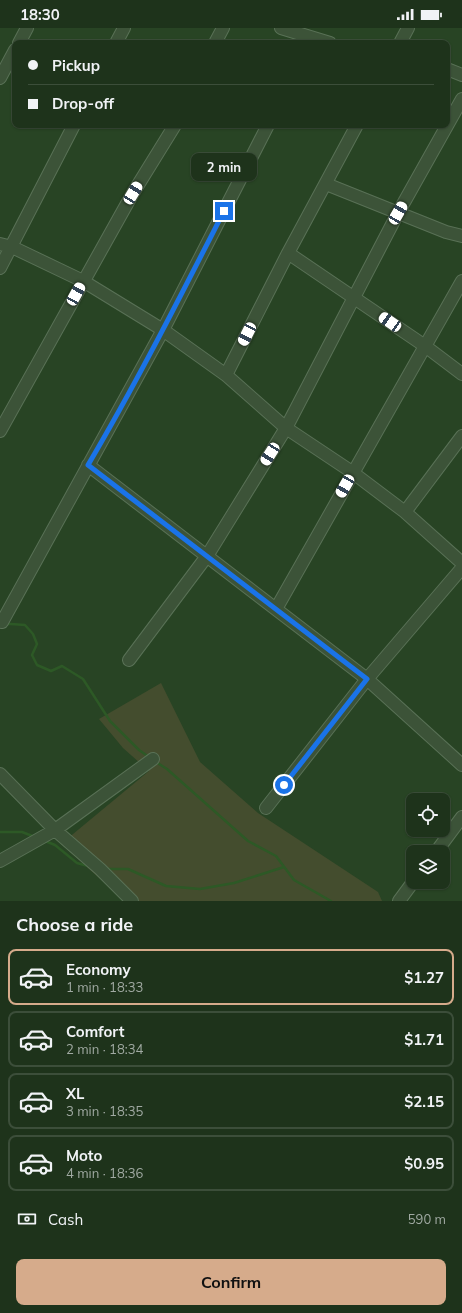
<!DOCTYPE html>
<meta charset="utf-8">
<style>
body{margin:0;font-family:Mulish,sans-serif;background:#2b3f28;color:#f1f3f6;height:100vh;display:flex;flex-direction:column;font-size:15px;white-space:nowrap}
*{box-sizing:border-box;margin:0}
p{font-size:13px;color:#a1aaa3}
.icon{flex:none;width:22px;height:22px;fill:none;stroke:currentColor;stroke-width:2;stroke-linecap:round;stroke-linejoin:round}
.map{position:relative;height:873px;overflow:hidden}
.drawer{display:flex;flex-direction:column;background:#1e331b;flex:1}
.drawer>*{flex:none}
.hud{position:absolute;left:12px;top:12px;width:438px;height:88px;border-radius:8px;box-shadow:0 1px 3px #0004,0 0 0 1px #3c4e3a;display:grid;align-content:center;height:88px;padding:0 16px;background:#1e331b}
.controls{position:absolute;left:406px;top:765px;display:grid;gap:8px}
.controls a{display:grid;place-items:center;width:44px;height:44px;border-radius:8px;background:#1e331b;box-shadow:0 1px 3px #0004,0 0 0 1px #3c4e3a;font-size:20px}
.end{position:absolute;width:18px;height:18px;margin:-9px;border:5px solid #1a73e8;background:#fff;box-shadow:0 0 0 2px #fff}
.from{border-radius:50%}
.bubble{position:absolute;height:28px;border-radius:8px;background:#1e331b;box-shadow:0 1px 3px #0004,0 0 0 1px #3c4e3a;font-size:13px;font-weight:700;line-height:28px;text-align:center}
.car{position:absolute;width:12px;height:24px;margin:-12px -6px;border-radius:5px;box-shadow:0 0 3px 1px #0007;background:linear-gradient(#fff 24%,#345 0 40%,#fff 0 76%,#345 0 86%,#fff 0)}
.hud b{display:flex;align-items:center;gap:14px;height:38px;font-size:15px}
.hud b+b{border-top:1px solid #3c4e3a}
.hud i{width:10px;height:10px;background:#f1f3f6}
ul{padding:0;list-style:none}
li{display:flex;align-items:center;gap:12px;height:56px;margin:0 8px 6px;padding:0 8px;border:2px solid #3c4e3a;border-radius:8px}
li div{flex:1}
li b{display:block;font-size:15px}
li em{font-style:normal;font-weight:700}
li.selected{border-color:#d6ab8b}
li>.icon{width:36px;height:36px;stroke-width:1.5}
h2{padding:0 16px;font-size:18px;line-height:48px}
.pay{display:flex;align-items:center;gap:10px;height:44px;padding:0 16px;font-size:15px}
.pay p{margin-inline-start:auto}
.primary-button{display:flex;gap:8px;margin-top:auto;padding:8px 16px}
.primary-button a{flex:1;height:46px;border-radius:8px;background:#d6ab8b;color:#111;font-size:16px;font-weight:700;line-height:46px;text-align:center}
.status{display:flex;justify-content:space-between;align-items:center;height:28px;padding:0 20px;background:#1e331b;direction:ltr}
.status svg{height:11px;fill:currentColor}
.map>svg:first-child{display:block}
.green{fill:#444d2e}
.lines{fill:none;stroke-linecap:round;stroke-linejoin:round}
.stream{stroke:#2d5926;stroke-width:2.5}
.minor-casing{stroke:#597156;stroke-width:14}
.minor{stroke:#3c5338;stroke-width:12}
.route{stroke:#1a73e8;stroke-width:5}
</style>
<div class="status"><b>18:30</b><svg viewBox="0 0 49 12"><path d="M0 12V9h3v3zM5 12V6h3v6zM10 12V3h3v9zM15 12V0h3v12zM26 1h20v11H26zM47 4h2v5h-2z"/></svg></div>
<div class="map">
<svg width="462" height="873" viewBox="0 0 462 873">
<rect width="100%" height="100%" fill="#284424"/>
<path class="green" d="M 161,655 L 200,734 L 258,785 L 378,864 L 382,873 L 125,873 L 61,816 L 149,743 L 123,720 L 99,691 Z"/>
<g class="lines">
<path class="stream" d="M 4,596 L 11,596 L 25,597 L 33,606 L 37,616 L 32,627 L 37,637 L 51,643 L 62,638 L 83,651 L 110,693 L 139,722 L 149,729
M 156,734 L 167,741 L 248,813 L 276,828 L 294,852 L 331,873
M 0,804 L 22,804 L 35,809
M 45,813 L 55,817 L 77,835 L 88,838
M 107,841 L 128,841 L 166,858 L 200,861 L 234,855 L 284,839"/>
<g class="minor-casing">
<path id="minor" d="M 281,0 L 330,15
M 19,15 L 27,0
M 116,15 L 124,0
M 215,15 L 223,0
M 400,15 L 408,0
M 447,41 L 462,47
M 0,50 L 15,22
M 326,156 L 446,204 L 462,208
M 0,216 L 12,219 L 83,253 L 163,302 L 226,347 L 286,400 L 352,444 L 405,484 L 462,535
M 288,225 L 425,318 L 462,346
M 0,240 L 74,97
M 226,347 L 288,225 L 357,97
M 0,403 L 133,165 L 175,97
M 88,437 L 367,651 L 462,737
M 405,484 L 462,408
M 276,581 L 462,253
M 2,594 L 163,302 L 268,97
M 129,632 L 207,528 L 286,400 L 398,185 L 462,71
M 0,746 L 55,802 L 100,841 L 132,873
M 266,780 L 367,651 L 462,540
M 436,824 L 462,789
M 0,833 L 55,802 L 153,731
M 399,873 L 413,854"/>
</g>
<use href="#minor" class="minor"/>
</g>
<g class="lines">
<path class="route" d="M 224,183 C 180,269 137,354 88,437 L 367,651 L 284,757"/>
</g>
</svg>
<div class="controls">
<a><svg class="icon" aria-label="locate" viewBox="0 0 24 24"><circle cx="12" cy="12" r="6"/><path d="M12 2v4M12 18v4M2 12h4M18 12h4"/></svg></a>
<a><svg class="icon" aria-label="layers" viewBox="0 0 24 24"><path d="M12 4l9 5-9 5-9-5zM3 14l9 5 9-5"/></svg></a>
</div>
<i class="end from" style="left:284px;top:757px"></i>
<i class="end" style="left:224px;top:183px"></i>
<div class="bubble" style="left:191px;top:125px;width:66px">2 min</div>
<i class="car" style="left:133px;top:165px;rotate:31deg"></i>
<i class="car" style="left:398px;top:185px;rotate:30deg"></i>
<i class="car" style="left:76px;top:266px;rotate:29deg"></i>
<i class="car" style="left:390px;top:294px;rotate:304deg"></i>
<i class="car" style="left:247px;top:306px;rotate:207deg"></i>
<i class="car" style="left:270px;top:426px;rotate:212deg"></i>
<i class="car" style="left:345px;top:458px;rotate:210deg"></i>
<div class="hud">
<b><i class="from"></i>Pickup</b>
<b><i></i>Drop-off</b>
</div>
</div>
<section class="drawer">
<h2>Choose a ride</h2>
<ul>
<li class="selected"><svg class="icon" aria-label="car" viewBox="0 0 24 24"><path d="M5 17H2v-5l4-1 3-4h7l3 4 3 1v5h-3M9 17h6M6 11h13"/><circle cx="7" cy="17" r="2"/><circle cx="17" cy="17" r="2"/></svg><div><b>Economy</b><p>1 min · 18:33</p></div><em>$1.27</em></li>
<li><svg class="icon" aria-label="car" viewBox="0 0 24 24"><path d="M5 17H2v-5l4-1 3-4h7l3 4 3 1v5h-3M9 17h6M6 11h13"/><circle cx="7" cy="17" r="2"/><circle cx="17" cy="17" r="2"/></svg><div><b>Comfort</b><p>2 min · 18:34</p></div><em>$1.71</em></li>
<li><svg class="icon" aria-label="car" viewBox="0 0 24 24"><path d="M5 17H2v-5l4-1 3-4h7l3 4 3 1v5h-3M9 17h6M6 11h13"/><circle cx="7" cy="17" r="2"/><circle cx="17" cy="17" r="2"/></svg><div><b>XL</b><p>3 min · 18:35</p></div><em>$2.15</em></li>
<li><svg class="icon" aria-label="car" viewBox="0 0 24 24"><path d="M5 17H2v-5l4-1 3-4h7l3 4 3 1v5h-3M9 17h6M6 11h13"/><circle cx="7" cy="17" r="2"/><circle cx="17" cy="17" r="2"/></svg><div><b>Moto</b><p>4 min · 18:36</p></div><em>$0.95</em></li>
</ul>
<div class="pay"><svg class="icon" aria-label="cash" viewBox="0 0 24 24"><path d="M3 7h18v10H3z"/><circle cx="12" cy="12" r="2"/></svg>Cash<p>590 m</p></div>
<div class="primary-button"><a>Confirm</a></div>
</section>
